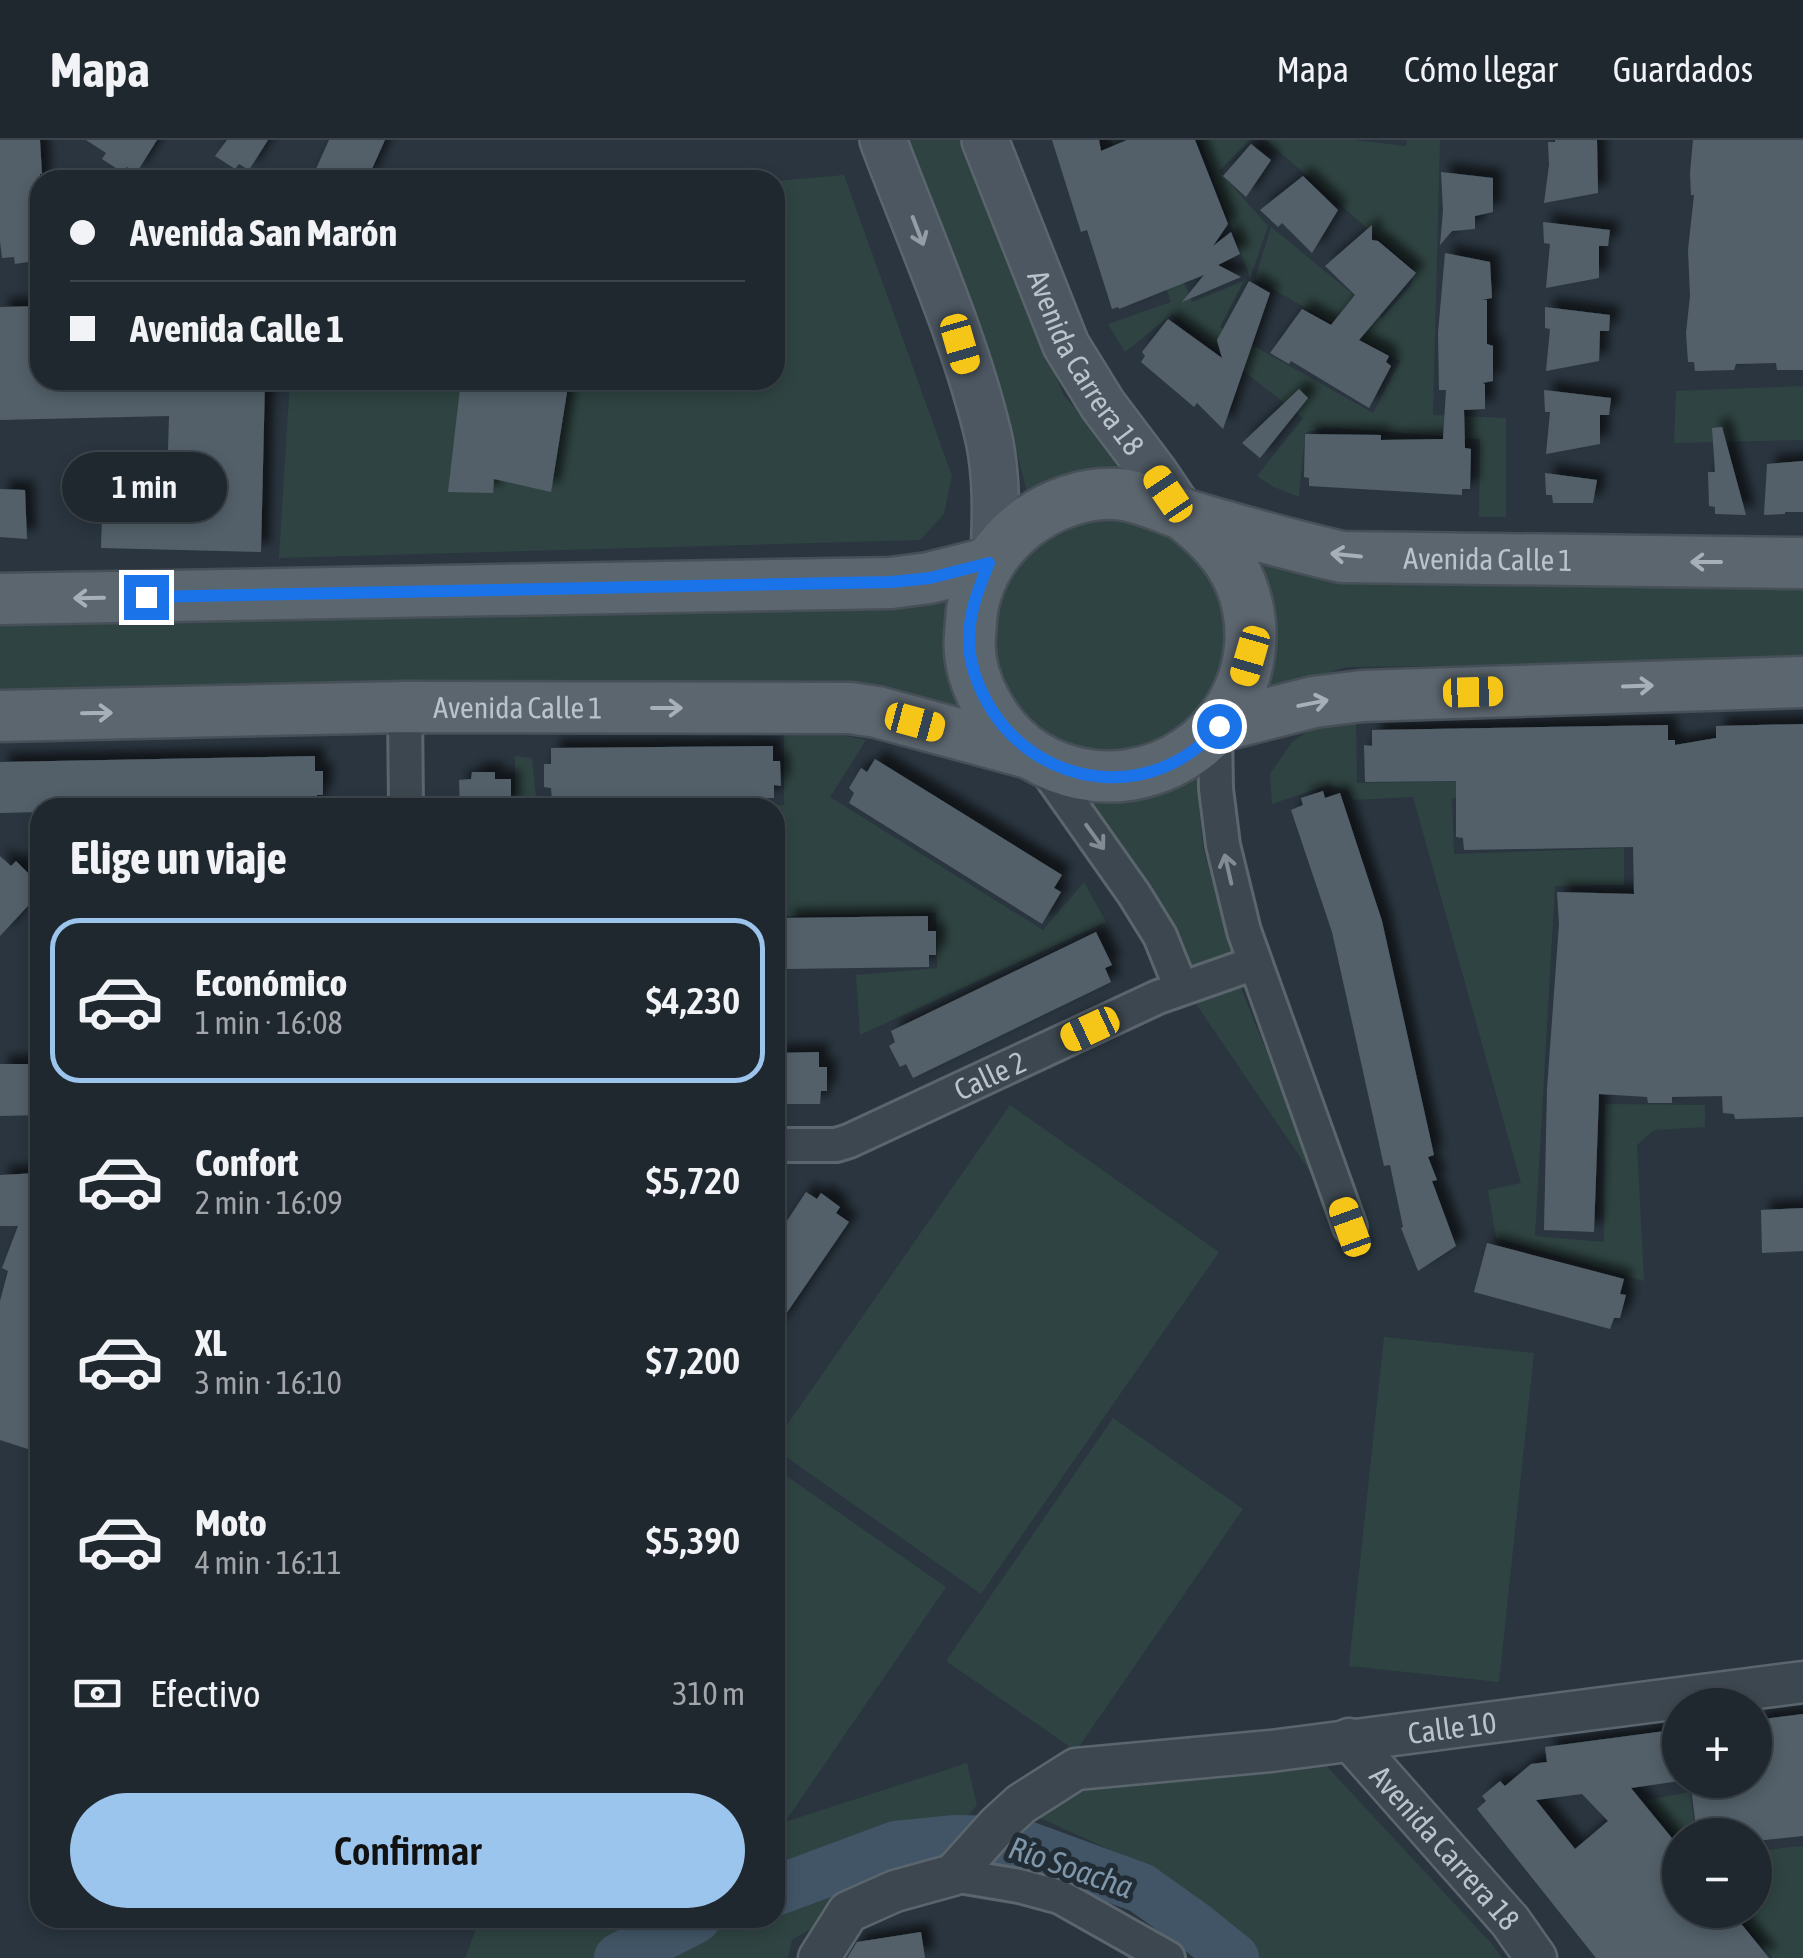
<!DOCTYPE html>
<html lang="es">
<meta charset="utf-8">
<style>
body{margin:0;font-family:"Asap Condensed",sans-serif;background:#2d343b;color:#f1f3f6;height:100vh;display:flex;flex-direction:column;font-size:38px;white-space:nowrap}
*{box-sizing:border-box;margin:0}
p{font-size:32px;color:#a2a6aa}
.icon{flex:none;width:55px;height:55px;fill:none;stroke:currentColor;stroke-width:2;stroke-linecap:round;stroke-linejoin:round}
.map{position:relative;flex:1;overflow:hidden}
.panel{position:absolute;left:30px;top:658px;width:755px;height:1130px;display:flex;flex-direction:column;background:#20282f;border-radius:30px;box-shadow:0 5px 15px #0003,0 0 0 2px #3d444b}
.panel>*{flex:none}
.guide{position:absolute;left:30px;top:30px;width:755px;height:220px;border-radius:30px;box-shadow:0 5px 15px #0003,0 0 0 2px #3d444b;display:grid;align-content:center;height:220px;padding:0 40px;background:#20282f}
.buttons{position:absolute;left:1662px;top:1548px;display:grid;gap:20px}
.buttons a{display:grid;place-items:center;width:110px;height:110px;border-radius:50%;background:#20282f;box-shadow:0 5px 15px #0003,0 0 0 2px #3d444b;font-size:50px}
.end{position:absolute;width:45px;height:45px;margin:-22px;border:12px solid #1a73e8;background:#fff;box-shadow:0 0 0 5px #fff}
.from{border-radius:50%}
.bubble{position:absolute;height:70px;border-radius:35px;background:#20282f;box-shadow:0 5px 15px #0003,0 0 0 2px #3d444b;font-size:32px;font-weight:600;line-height:70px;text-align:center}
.car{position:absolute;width:30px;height:60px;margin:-30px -15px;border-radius:12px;box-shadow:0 0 8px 2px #0007;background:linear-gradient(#f5c518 24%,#345 0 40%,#f5c518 0 76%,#345 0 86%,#f5c518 0)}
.guide b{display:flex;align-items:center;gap:35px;height:95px;font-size:38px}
.guide b+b{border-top:2px solid #3d444b}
.guide i{width:25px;height:25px;background:#f1f3f6}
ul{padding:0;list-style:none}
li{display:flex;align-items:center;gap:30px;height:165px;margin:0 20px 15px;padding:0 20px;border:5px solid transparent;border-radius:30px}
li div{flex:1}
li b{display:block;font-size:38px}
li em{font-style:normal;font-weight:600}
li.current{border-color:#9cc5ed}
li>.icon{width:90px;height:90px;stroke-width:1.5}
h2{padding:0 40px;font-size:45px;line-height:120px}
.pay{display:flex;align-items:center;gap:25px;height:110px;padding:0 40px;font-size:38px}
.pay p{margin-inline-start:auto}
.cta{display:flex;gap:20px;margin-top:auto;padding:20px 40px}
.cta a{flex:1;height:115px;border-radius:60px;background:#9cc5ed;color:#111;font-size:40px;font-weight:600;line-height:115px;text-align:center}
header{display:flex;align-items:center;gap:60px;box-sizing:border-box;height:140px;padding:0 50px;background:#20282f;border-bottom:2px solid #3d444b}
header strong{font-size:48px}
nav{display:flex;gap:55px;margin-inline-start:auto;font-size:35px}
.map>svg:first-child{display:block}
.green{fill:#2f4442}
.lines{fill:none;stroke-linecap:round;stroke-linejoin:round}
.river{stroke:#415566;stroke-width:50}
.building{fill:#536069;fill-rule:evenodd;filter:url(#shadow)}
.minor-casing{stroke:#5b656d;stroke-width:38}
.tertiary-casing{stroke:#5b656d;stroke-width:45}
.secondary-casing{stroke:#5b656d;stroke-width:50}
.primary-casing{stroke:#475058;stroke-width:55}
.minor{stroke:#3d474f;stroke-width:32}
.tertiary{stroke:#3d474f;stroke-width:40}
.secondary{stroke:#4c5762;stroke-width:45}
.primary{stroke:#5c666f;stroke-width:50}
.oneway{stroke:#949da6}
.oneway2{stroke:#a7b0b8}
.oneway3{stroke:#828b93}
.route{stroke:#1a73e8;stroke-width:12}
.labels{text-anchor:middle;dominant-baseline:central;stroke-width:10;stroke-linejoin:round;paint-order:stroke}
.street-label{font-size:30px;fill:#bac2ca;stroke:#222c35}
.water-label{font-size:32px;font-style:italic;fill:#7f96a9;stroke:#222c35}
</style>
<header>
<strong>Mapa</strong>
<nav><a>Mapa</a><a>Cómo llegar</a><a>Guardados</a></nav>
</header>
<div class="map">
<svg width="1803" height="1818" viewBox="0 0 1803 1818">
<defs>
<filter id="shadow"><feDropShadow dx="9" dy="-9" stdDeviation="5" flood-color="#0009"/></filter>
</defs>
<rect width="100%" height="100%" fill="#2a353f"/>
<path class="green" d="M 908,0 L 964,0 L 1064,256 L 1098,291 L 1133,333 L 1030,365 L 1008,276 Z
M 1111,0 L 1127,0 L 1192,162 L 1244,141 L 1220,187 L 1373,273 L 1400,221 L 1255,139 L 1271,87 L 1382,178 L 1412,144 L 1413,128 L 1266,0 L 1353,0 L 1406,6 L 1407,0 L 1440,0 L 1433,275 L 1506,278 L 1506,377 L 1479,377 L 1480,299 L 1325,287 L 1305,293 L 1299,357 L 1274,347 L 1257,336 L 1303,278 L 1172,174 L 1125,212 L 1108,184 L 1171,162 Z
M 1200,0 L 1250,0 L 1219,31 L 1268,86 L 1250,138 Z
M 844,35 L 952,336 L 944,374 L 920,400 L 279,418 L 290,240 L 775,240 L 775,41 Z
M 1803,246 L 1803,300 L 1674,303 L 1676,251 Z
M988 496a122 122 0 1 1 244 0a122 122 0 1 1-244 0Z
M 1236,405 L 1803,438 L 1803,521 L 1346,527 L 1254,558 Z
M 965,434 L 973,584 L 0,563 L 0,476 Z
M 1356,581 L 1357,643 L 1686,637 L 1685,647 L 1452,658 L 1454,714 L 1624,708 L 1624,745 L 1555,746 L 1535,1096 L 1604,1102 L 1605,964 L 1705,965 L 1705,987 L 1654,990 L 1637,1005 L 1644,1141 L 1496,1098 L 1488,1050 L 1521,1043 L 1413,657 L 1353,660 L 1348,650 L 1328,645 L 1272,664 L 1270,634 L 1292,602 L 1316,586 Z
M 784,591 L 836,594 L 866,600 L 830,657 L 1043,790 L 1084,742 L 1106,782 L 860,895 L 856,835 L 937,828 L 936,773 L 775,776 L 775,747 L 786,746 L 786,687 L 775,686 L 775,668 L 515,667 L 515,616 L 532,618 L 537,667 L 784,665 Z
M 1196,634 L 1203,708 L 1234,814 L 1195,831 L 1085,662 L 1164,652 Z
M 1240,846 L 1322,1049 L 1196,864 Z
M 1010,965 L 1219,1112 L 981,1454 L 775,1309 L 775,1302 Z
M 1384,1197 L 1534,1213 L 1499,1542 L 1349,1526 Z
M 1113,1278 L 1243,1369 L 1076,1611 L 946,1521 Z
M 775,1328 L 946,1447 L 785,1682 L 967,1623 L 977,1665 L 933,1717 L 792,1800 L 788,1818 L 465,1818 L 480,1778 L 775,1778 Z
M 1308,1606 L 1491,1803 L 1502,1818 L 1258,1818 L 1139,1723 L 1018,1668 L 1080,1638 Z
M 1690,1652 L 1696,1695 L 1680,1695 L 1680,1702 L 1646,1660 Z
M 1803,1706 L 1803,1818 L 1773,1818 L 1735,1770 L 1755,1770 L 1755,1711 Z"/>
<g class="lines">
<path class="river" d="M 775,1751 L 896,1706 L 956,1700 L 1013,1701 L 1141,1748 L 1193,1785 L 1234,1818
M 619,1818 L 696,1778"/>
</g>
<path class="building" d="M 0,0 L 40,0 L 42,34 L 40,34 L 40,120 L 15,124 L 14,117 L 2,118 L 0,101 Z
M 86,0 L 157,0 L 137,32 L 127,27 L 122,32 L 102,19 L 106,13 Z
M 227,0 L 268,0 L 249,30 L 239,24 L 235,29 L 215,16 Z
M 329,0 L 385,0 L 367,40 L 311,40 Z
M 1052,0 L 1099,0 L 1101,11 L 1127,0 L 1195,0 L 1228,84 L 1213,106 L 1231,92 L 1240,114 L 1218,125 L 1241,137 L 1182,162 L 1204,135 L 1119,169 L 1118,167 L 1112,169 L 1087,90 L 1081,92 Z
M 1555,0 L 1597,0 L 1598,53 L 1544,63 L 1549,25 L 1548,2 L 1555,2 Z
M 1693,0 L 1803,0 L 1803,230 L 1777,230 L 1776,223 L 1736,224 L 1734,230 L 1695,231 L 1694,222 L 1688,222 L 1686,193 L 1690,156 L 1688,110 L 1694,55 L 1691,55 L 1690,33 Z
M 1251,4 L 1271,20 L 1246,57 L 1223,36 Z
M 1441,32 L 1493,38 L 1493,72 L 1475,76 L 1475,89 L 1452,91 L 1440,105 L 1443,71 Z
M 1303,36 L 1338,70 L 1312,113 L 1282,83 L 1278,87 L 1260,70 Z
M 1543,82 L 1610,90 L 1608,106 L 1599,106 L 1599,138 L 1546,148 L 1550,104 L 1544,103 Z
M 1372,85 L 1372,100 L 1378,101 L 1416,133 L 1359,200 L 1389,216 L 1386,222 L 1391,226 L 1369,268 L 1291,221 L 1289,224 L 1270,213 L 1302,169 L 1331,185 L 1355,155 L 1325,126 Z
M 1445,113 L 1490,122 L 1492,158 L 1482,160 L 1487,160 L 1487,204 L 1493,206 L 1493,241 L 1482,243 L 1485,244 L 1485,269 L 1464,270 L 1465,308 L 1471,309 L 1470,349 L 1462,349 L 1462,355 L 1309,346 L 1309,338 L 1304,337 L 1305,294 L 1381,295 L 1381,300 L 1443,299 L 1446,250 L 1439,250 L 1438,193 Z
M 1249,141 L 1270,153 L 1223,289 L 1197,263 L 1194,267 L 1141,222 L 1145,216 L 1142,212 L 1168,179 L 1222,218 L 1217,200 Z
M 40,166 L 40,243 L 265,241 L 261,412 L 101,408 L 103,348 L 167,343 L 169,276 L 0,280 L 0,167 Z
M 1545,167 L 1610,175 L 1609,191 L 1600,191 L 1599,221 L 1546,231 L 1550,189 L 1545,188 Z
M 461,240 L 541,240 L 568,246 L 551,352 L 494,339 L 493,353 L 448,352 Z
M 1299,249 L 1308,258 L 1260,318 L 1242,303 Z
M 1544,250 L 1611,258 L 1609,275 L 1600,275 L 1600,304 L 1546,314 L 1550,272 L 1545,272 Z
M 1722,287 L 1746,375 L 1715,374 L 1715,367 L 1709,366 L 1708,332 L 1715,332 L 1712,288 Z
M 1803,321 L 1803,372 L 1785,372 L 1785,374 L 1764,375 L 1767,324 Z
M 1545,333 L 1597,340 L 1593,363 L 1553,363 L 1552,355 L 1546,355 Z
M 0,349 L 25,350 L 27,399 L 0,397 Z
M 1803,584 L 1803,977 L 1735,979 L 1734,974 L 1723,973 L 1722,956 L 1672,957 L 1672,963 L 1648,963 L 1647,957 L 1599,954 L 1594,1092 L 1544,1090 L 1547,949 L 1559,784 L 1557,752 L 1634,754 L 1633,707 L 1464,710 L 1463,698 L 1456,697 L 1456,641 L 1365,642 L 1364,605 L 1372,606 L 1372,590 L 1668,585 L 1668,600 L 1675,600 L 1675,605 L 1716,598 L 1716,586 Z
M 773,606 L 773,621 L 780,621 L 781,646 L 774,645 L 774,658 L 552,660 L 551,648 L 544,647 L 544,624 L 551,624 L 551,608 Z
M 315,616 L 315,631 L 323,631 L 323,655 L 317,655 L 316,668 L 40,668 L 40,672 L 0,673 L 0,622 Z
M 875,619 L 1062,735 L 1054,748 L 1061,752 L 1042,784 L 849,663 L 854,653 L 849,648 L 861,628 L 867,632 Z
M 472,632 L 495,632 L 495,639 L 511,639 L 511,668 L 460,668 L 459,640 L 471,639 Z
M 1323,651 L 1325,658 L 1340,653 L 1382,781 L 1434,1015 L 1428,1017 L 1437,1040 L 1432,1041 L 1456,1106 L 1418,1131 L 1401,1088 L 1403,1087 L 1390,1025 L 1384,1026 L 1332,792 L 1291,670 L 1303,665 L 1301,658 Z
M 0,716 L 11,726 L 16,721 L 33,738 L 28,743 L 39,754 L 0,796 Z
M 928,776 L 928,791 L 936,791 L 936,815 L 929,815 L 929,827 L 786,829 L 785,817 L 775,816 L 775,791 L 785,793 L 785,778 Z
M 1096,792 L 1112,825 L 1105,828 L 1111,842 L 913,938 L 906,924 L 900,927 L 889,906 L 895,902 L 891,891 Z
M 819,912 L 819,927 L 827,927 L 827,951 L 821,951 L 820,964 L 775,964 L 775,913 Z
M 0,924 L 40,924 L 40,975 L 0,976 Z
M 38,1033 L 40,1033 L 40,1313 L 0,1300 L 0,1161 L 8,1131 L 2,1128 L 18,1086 L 0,1086 L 0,1035 Z
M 806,1052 L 817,1059 L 821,1053 L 840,1067 L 836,1073 L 849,1082 L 775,1190 L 775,1099 Z
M 1803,1068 L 1803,1111 L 1762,1113 L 1761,1070 Z
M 1487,1103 L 1624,1139 L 1620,1154 L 1626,1155 L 1620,1178 L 1614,1178 L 1610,1189 L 1474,1152 Z
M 1803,1574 L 1803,1696 L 1755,1701 L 1755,1695 L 1697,1695 L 1690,1640 L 1755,1640 L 1755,1580 Z
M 1680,1589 L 1680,1641 L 1631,1648 L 1680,1708 L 1680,1770 L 1730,1770 L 1769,1818 L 1596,1818 L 1477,1669 L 1486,1661 L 1482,1656 L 1500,1641 L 1505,1646 L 1531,1624 L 1547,1622 L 1545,1607 ZM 1582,1654 L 1608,1681 L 1575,1709 L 1536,1660 Z
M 921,1792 L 925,1818 L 847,1818 L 857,1802 Z"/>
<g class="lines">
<g class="minor-casing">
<g id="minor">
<path d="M 405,567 L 406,668"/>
<path d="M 1215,591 L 1216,649 L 1223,705 L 1244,791 L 1350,1087"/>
<path d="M 1041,622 L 1134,754 L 1160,796 L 1181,848"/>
<path id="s1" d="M 775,1005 L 836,1005 L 849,1001 L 1158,857 L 1255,823"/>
<path d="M 953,1735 L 1019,1746 L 1060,1757 L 1168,1818"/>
</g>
</g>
<g class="tertiary-casing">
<g id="tertiary">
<path id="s2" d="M 1349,1599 L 1510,1781 L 1536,1818"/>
<path id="s3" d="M 819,1818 L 848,1772 L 895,1751 L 953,1735 L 997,1686 L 1021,1664 L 1076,1629 L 1271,1611 L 1803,1542"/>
</g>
</g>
<g class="secondary-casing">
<g id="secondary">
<path d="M 883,0 C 919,96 966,200 989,299 C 997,337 996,377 994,415"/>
<path id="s4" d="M 985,0 L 1066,205 L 1103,265 L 1155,334 L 1182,374"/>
</g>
</g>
<g class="primary-casing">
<g id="primary">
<path id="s5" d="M 1182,374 C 1206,392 1228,413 1240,442 C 1275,528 1219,621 1129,635 C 1097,640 1063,633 1035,616 C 997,593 966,541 970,495 C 971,485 971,475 973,465 C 986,400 1051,351 1117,354 C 1143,356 1164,369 1189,376 C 1240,391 1290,405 1342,417 L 1803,423"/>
<path d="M 0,459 L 891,443 L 929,438 L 989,423"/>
<path id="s6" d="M 0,576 L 405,567 L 850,568 L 877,572 L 1029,613"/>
<path d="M 1219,586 L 1314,562 L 1362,556 L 1803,542"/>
</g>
</g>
<use href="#minor" class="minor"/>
<use href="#tertiary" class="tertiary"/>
<use href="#secondary" class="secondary"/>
<use href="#primary" class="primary"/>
</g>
<defs><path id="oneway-shaft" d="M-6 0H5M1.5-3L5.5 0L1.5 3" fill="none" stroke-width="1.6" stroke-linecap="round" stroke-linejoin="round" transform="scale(2.5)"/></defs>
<use class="oneway" href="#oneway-shaft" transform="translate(918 91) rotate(69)"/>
<g class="oneway2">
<use href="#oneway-shaft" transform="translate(1346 415) rotate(-174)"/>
<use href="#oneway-shaft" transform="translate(1706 422) rotate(-180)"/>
<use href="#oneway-shaft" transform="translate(89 458) rotate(179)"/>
<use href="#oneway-shaft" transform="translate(1638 546) rotate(-2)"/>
<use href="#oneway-shaft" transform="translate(1313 563) rotate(-11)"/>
<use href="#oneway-shaft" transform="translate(667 568)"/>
<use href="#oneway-shaft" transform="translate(97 573) rotate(-1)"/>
</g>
<g class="oneway3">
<use href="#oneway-shaft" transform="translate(1095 697) rotate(54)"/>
<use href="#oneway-shaft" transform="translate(1228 729) rotate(-103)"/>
</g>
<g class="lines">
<path class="route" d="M 146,457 L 891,442 L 930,438 L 989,423 C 978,450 968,475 969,504 C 970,524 978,546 987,562 C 1035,649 1154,665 1219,586"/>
</g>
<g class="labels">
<g class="street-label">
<text stroke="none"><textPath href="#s4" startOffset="245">Avenida Carrera 18</textPath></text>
<text stroke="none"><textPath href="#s5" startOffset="1195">Avenida Calle 1</textPath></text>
<text stroke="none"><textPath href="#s6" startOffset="518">Avenida Calle 1</textPath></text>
<text stroke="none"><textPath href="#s1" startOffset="230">Calle 2</textPath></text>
<text stroke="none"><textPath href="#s3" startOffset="708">Calle 10</textPath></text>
<text stroke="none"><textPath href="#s2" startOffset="145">Avenida Carrera 18</textPath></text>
</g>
<g class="water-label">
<text transform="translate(1071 1727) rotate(19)">Río Soacha</text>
</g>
</g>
</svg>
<div class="buttons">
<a>+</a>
<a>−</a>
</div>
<i class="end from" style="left:1219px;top:586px"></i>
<i class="end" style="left:146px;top:457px"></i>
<div class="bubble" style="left:62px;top:312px;width:165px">1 min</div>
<i class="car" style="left:960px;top:204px;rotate:164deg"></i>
<i class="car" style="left:1168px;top:354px;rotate:326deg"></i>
<i class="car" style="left:1250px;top:516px;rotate:196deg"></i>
<i class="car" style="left:1473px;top:552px;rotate:88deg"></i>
<i class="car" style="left:915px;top:582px;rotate:105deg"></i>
<i class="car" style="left:1090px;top:889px;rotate:245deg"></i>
<i class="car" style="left:1350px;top:1087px;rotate:340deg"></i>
<div class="guide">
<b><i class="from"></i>Avenida San Marón</b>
<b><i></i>Avenida Calle 1</b>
</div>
<section class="panel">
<h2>Elige un viaje</h2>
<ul>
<li class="current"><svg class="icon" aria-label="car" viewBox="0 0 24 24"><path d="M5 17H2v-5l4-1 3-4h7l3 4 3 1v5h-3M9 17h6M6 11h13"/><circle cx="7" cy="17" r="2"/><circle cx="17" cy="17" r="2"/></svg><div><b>Económico</b><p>1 min · 16:08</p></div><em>$4,230</em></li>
<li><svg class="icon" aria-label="car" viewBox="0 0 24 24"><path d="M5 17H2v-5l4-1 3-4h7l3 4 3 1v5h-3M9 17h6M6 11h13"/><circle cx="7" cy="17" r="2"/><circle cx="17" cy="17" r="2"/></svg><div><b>Confort</b><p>2 min · 16:09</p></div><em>$5,720</em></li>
<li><svg class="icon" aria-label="car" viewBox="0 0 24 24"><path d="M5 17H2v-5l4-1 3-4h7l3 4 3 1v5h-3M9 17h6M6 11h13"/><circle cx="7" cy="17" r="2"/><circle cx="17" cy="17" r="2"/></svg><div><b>XL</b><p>3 min · 16:10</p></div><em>$7,200</em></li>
<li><svg class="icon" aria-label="car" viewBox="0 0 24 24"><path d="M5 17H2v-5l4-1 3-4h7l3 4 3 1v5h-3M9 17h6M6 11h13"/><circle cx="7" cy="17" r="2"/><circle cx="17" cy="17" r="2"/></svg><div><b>Moto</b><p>4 min · 16:11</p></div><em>$5,390</em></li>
</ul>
<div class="pay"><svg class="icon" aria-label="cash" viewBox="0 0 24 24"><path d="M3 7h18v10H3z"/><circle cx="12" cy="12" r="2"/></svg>Efectivo<p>310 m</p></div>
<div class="cta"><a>Confirmar</a></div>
</section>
</div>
